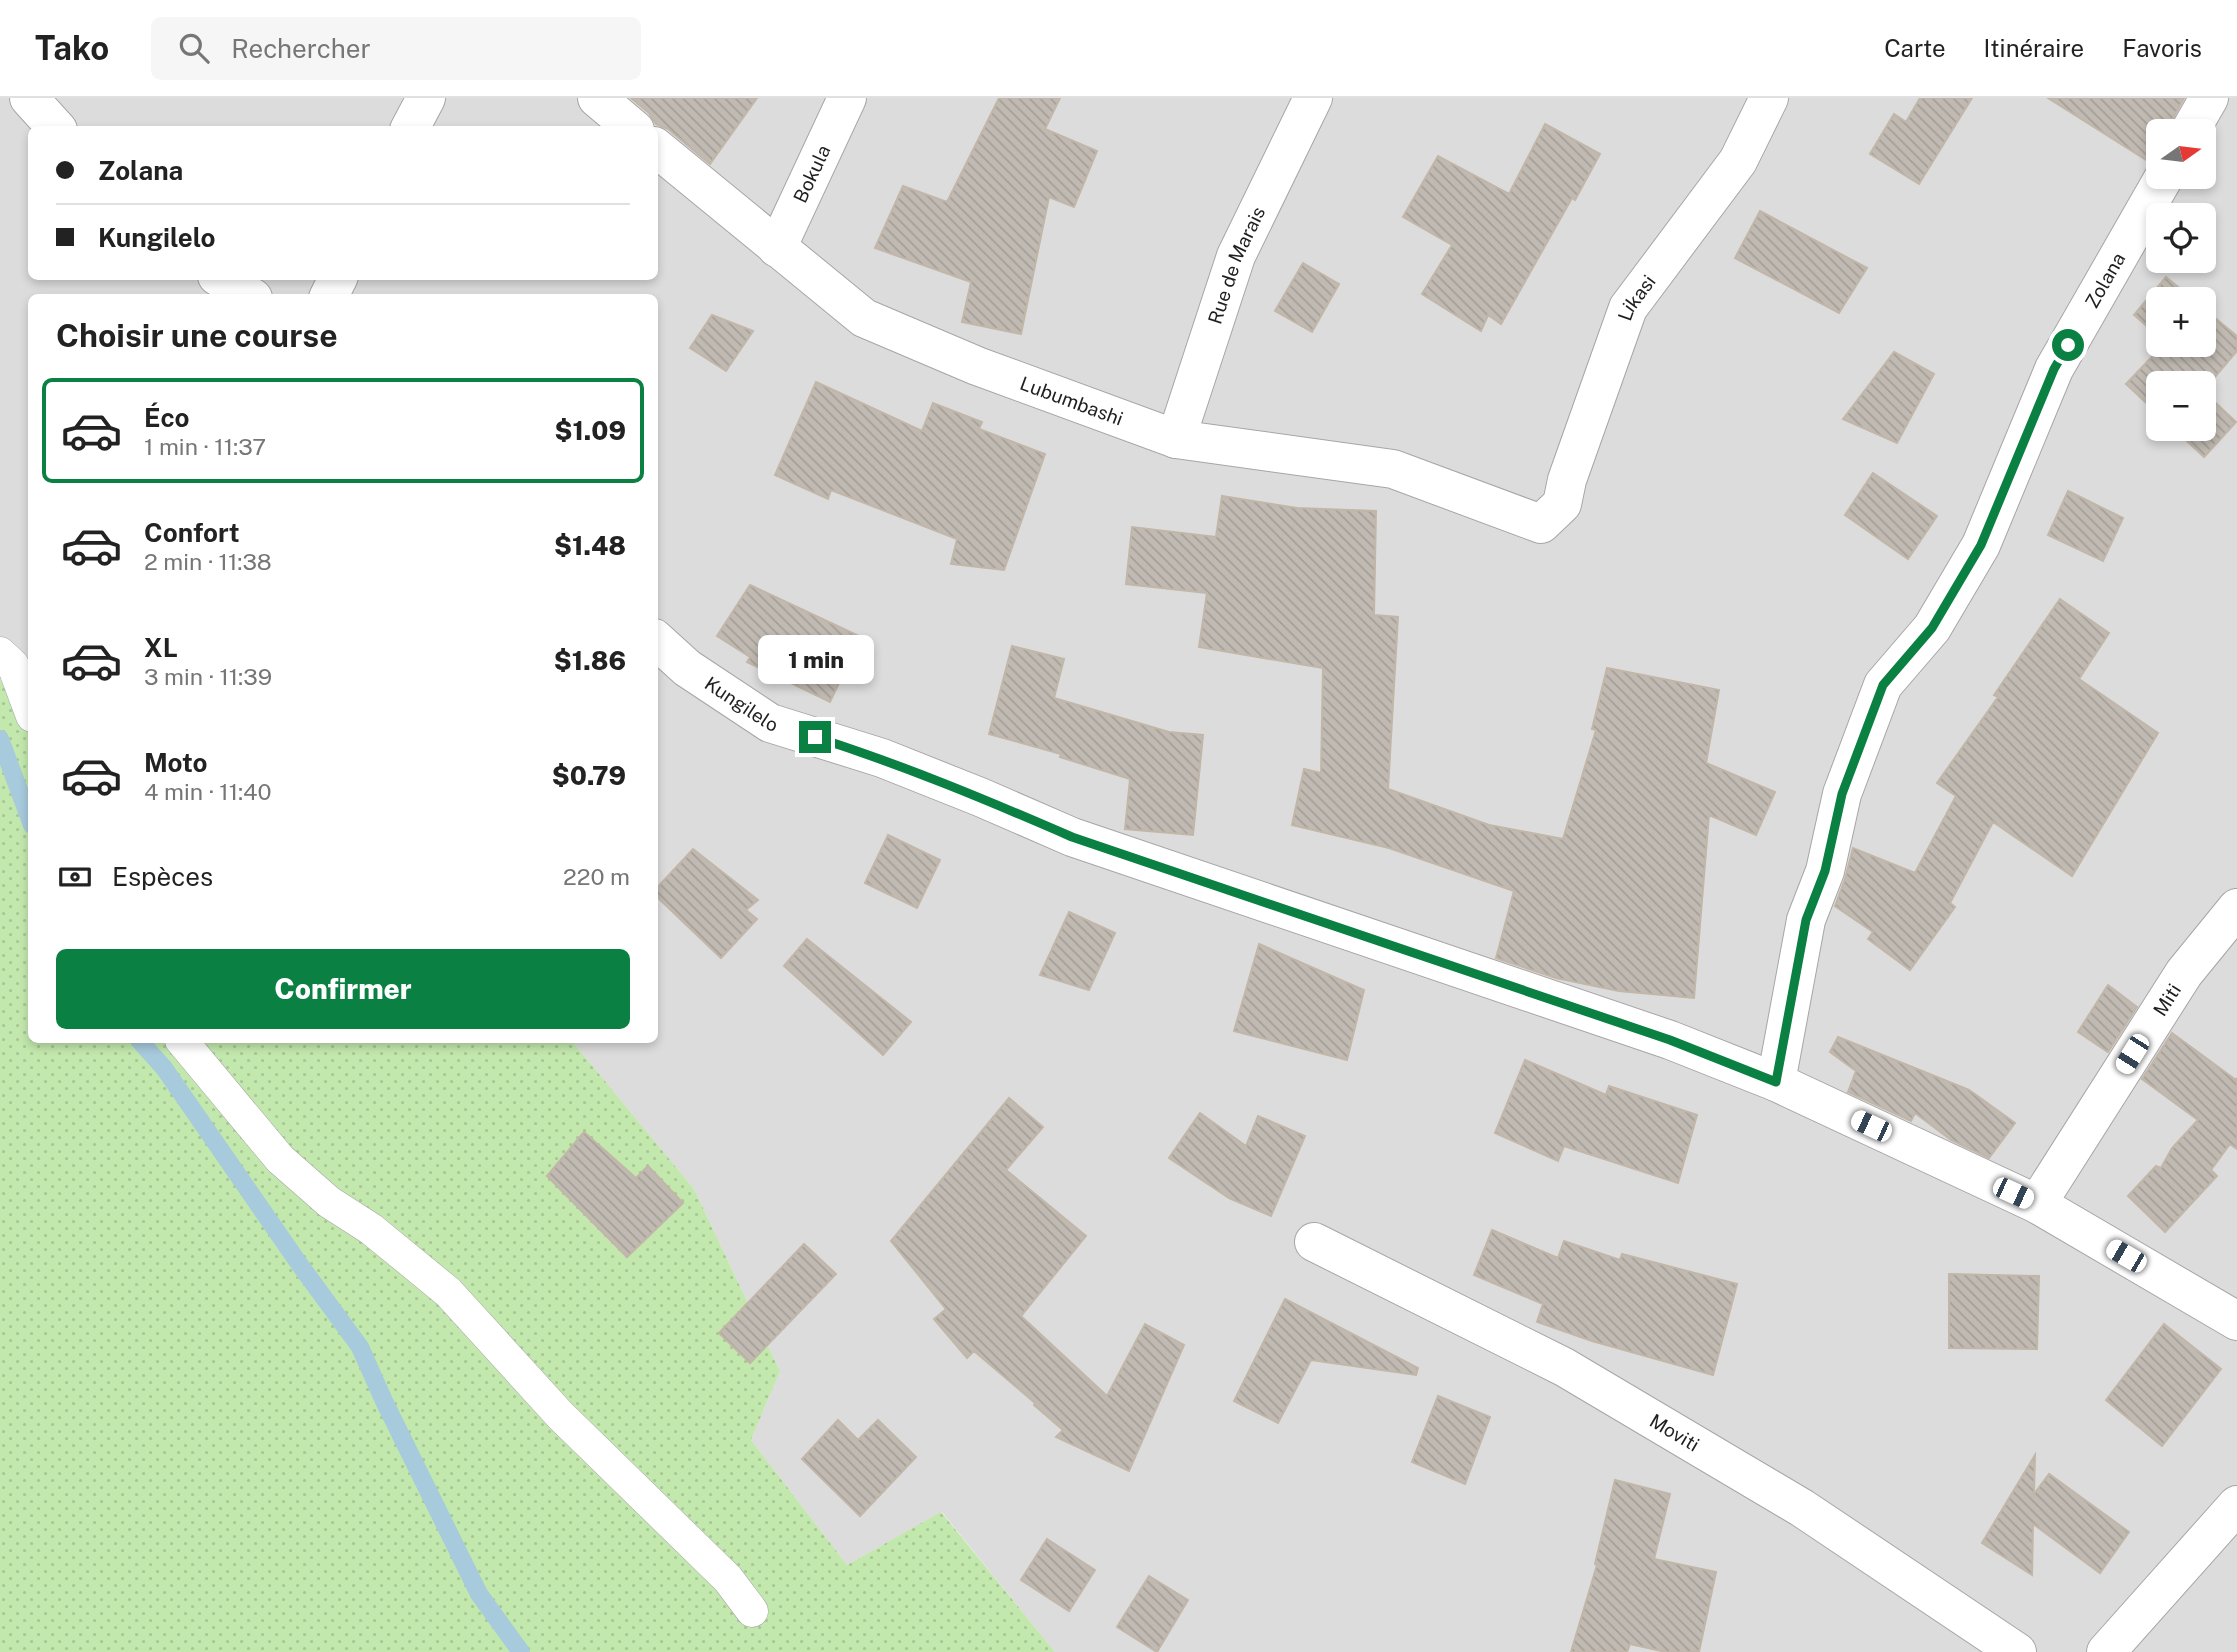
<!DOCTYPE html>
<html lang="fr">
<meta charset="utf-8">
<style>
body{margin:0;font-family:"Public Sans",sans-serif;background:#f6f6f6;color:#222;height:100vh;display:flex;flex-direction:column;font-size:26px;white-space:nowrap}
*{box-sizing:border-box;margin:0}
p{font-size:23px;color:#767676}
.icon{flex:none;width:38px;height:38px;fill:none;stroke:currentColor;stroke-width:2;stroke-linecap:round;stroke-linejoin:round}
.map{position:relative;flex:1;overflow:hidden}
.panel{position:absolute;left:28px;top:196px;width:630px;height:749px;display:flex;flex-direction:column;background:#fff;border-radius:10px;box-shadow:0 4px 10px #0003}
.panel>*{flex:none}
.banner{position:absolute;left:28px;top:28px;width:630px;height:154px;border-radius:10px;box-shadow:0 4px 10px #0003;display:grid;align-content:center;height:154px;padding:0 28px;background:#fff}
.needle{width:46px;rotate:76deg}
.tools{position:absolute;left:2146px;top:21px;display:grid;gap:14px}
.tools a{display:grid;place-items:center;width:70px;height:70px;border-radius:10px;background:#fff;box-shadow:0 4px 10px #0003;font-size:35px}
.end{position:absolute;width:32px;height:32px;margin:-16px;border:9px solid #0b8043;background:#fff;box-shadow:0 0 0 4px #fff}
.from{border-radius:50%}
.bubble{position:absolute;height:49px;border-radius:10px;background:#fff;box-shadow:0 4px 10px #0003;font-size:23px;font-weight:800;line-height:49px;text-align:center}
.car{position:absolute;width:21px;height:42px;margin:-21px -10px;border-radius:9px;box-shadow:0 0 5px 2px #0007;background:linear-gradient(#fff 24%,#345 0 40%,#fff 0 76%,#345 0 86%,#fff 0)}
.banner b{display:flex;align-items:center;gap:24px;height:66px;font-size:26px}
.banner b+b{border-top:2px solid #e0e0e0}
.banner i{width:18px;height:18px;background:#222}
ul{padding:0;list-style:none}
li{display:flex;align-items:center;gap:21px;height:105px;margin:0 14px 10px;padding:0 14px;border:4px solid transparent;border-radius:10px}
li div{flex:1}
li b{display:block;font-size:26px}
li em{font-style:normal;font-weight:800}
li.active{border-color:#0b8043}
li>.icon{width:63px;height:63px;stroke-width:1.5}
h2{padding:0 28px;font-size:32px;line-height:84px}
.pay{display:flex;align-items:center;gap:18px;height:77px;padding:0 28px;font-size:26px}
.pay p{margin-inline-start:auto}
.action{display:flex;gap:14px;margin-top:auto;padding:14px 28px}
.action a{flex:1;height:80px;border-radius:10px;background:#0b8043;color:#fff;font-size:28px;font-weight:800;line-height:80px;text-align:center}
header{display:flex;align-items:center;gap:42px;box-sizing:border-box;height:98px;padding:0 35px;background:#fff;border-bottom:2px solid #e0e0e0}
header strong{font-size:33px}
nav{display:flex;gap:38px;margin-inline-start:auto;font-size:24px}
.search{width:490px;height:63px;background:#f6f6f6;display:flex;align-items:center;gap:18px;box-sizing:border-box;padding:0 24px;border-radius:10px;color:#767676;font-size:26px}
.map>svg:first-child{display:block}
.residential{fill:#dddcdc;fill-rule:evenodd}
.grass{fill:url(#grass-dots)}
.lines{fill:none;stroke-linecap:round;stroke-linejoin:round}
.stream{stroke:#a7cadc;stroke-width:18}
.building{fill:url(#building-back-hatch);stroke:#c1b6a8;stroke-width:2}
.lane-casing{stroke:#a6a6a6;stroke-width:33}
.street-casing{stroke:#a6a6a6;stroke-width:40}
.lane{stroke:#fff;stroke-width:32}
.street{stroke:#fff;stroke-width:38}
.route{stroke:#0b8043;stroke-width:9}
.labels{text-anchor:middle;dominant-baseline:central;stroke-width:5;stroke-linejoin:round;paint-order:stroke}
.street-label{font-size:19px;fill:#1f1f1f;stroke:#fff}
</style>
<header>
<strong>Tako</strong>
<div class="search"><svg class="icon" aria-label="search" viewBox="0 0 24 24"><circle cx="10" cy="10" r="6"/><path d="M15 15l6 6"/></svg>Rechercher</div>
<nav><a>Carte</a><a>Itinéraire</a><a>Favoris</a></nav>
</header>
<div class="map">
<svg width="2237" height="1554" viewBox="0 0 2237 1554">
<defs>
<pattern id="grass-dots" width="8" height="8" patternUnits="userSpaceOnUse" patternTransform="scale(1.75)"><rect width="8" height="8" fill="#c3e8ad"/><path d="M2 2h.1M6 6h.1" fill="none" stroke="#a7c794" stroke-width="1.8" stroke-linecap="round"/></pattern>
<pattern id="building-back-hatch" width="6" height="6" patternUnits="userSpaceOnUse" patternTransform="scale(1.75)"><rect width="6" height="6" fill="#c0bab2"/><path d="M-1 5l2 2M0 0l6 6M5-1l2 2" fill="none" stroke="#a59f99"/></pattern>
</defs>
<rect width="100%" height="100%" fill="#efede5"/>
<path class="residential" d="M 0,0 L 2237,0 L 2237,1554 L 1055,1554 L 942,1414 L 847,1467 L 751,1342 L 780,1273 L 694,1091 L 571,942 L 654,942 L 654,200 L 32,200 L 31,599 L 0,582 ZM 32,32 L 654,32 L 654,178 L 32,178 ZM 2158,33 L 2203,33 L 2203,79 L 2158,79 ZM 2158,117 L 2203,117 L 2203,163 L 2158,163 ZM 2158,201 L 2203,201 L 2203,247 L 2158,247 ZM 2158,285 L 2203,285 L 2203,331 L 2158,331 Z"/>
<path class="grass" d="M 0,582 L 31,599 L 32,942 L 571,942 L 694,1091 L 780,1273 L 751,1342 L 847,1467 L 941,1414 L 1055,1554 L 0,1554 Z"/>
<g class="lines">
<path class="stream" d="M 0,641 L 32,727
M 139,942 L 164,970 L 300,1167 L 360,1249 L 384,1303 L 479,1496 L 521,1554"/>
</g>
<path class="building" d="M 631,0 L 757,0 L 710,66 L 668,31 L 656,26 L 649,15 Z
M 999,0 L 1060,0 L 1045,31 L 1097,53 L 1074,109 L 1049,99 L 1021,236 L 962,224 L 971,184 L 875,150 L 903,88 L 947,104 Z
M 1920,0 L 1972,0 L 1919,86 L 1870,56 L 1894,16 L 1906,24 Z
M 2048,0 L 2184,0 L 2166,33 L 2158,33 L 2158,47 L 2148,63 Z
M 1545,26 L 1600,56 L 1575,102 L 1572,100 L 1501,226 L 1488,217 L 1481,233 L 1422,196 L 1452,147 L 1403,119 L 1438,58 L 1509,96 Z
M 1760,113 L 1867,170 L 1839,215 L 1735,160 Z
M 1303,165 L 1339,186 L 1312,234 L 1275,213 Z
M 2166,179 L 2193,201 L 2158,201 L 2158,238 L 2134,217 Z
M 2203,210 L 2237,238 L 2237,253 L 2203,293 L 2203,285 L 2158,285 L 2158,316 L 2126,286 L 2163,247 L 2203,247 Z
M 712,217 L 753,233 L 726,273 L 690,250 Z
M 1894,254 L 1934,276 L 1897,345 L 1843,321 Z
M 816,284 L 922,333 L 933,305 L 982,324 L 979,331 L 1045,356 L 1004,472 L 951,466 L 957,441 L 831,392 L 828,401 L 775,377 Z
M 2203,293 L 2236,324 L 2204,359 L 2174,331 L 2203,331 Z
M 1873,375 L 1937,418 L 1908,461 L 1845,417 Z
M 2068,393 L 2123,420 L 2103,463 L 2048,437 Z
M 1222,398 L 1297,410 L 1376,413 L 1374,517 L 1398,519 L 1388,691 L 1489,727 L 1563,741 L 1596,632 L 1592,631 L 1607,570 L 1719,592 L 1706,665 L 1775,694 L 1756,737 L 1709,717 L 1694,900 L 1619,893 L 1556,880 L 1496,860 L 1514,793 L 1389,750 L 1292,727 L 1304,671 L 1321,675 L 1323,570 L 1199,549 L 1207,495 L 1126,486 L 1132,429 L 1216,439 Z
M 750,487 L 861,539 L 830,604 L 747,564 L 750,559 L 717,538 Z
M 2060,501 L 2109,535 L 2079,581 L 2158,635 L 2072,778 L 1993,724 L 1950,805 L 1955,809 L 1910,872 L 1868,841 L 1873,834 L 1835,808 L 1845,781 L 1853,750 L 1915,775 L 1956,698 L 1937,685 L 1998,599 L 1994,597 Z
M 1012,548 L 1064,561 L 1054,600 L 1169,634 L 1203,637 L 1193,737 L 1125,731 L 1130,681 L 1060,659 L 1061,656 L 989,636 Z
M 888,737 L 940,762 L 917,810 L 865,785 Z
M 693,751 L 758,802 L 746,812 L 757,821 L 721,860 L 654,796 L 654,793 Z
M 1069,814 L 1115,835 L 1089,892 L 1040,877 Z
M 807,841 L 911,924 L 883,957 L 784,868 Z
M 1259,846 L 1364,892 L 1347,962 L 1234,933 Z
M 2108,887 L 2137,909 L 2108,954 L 2078,934 Z
M 2172,935 L 2236,982 L 2237,980 L 2237,1051 L 2230,1046 L 2211,1072 L 2217,1078 L 2165,1134 L 2128,1098 L 2156,1068 L 2161,1070 L 2172,1050 L 2198,1022 L 2142,981 Z
M 1838,939 L 1969,992 L 2015,1025 L 1989,1060 L 1951,1042 L 1915,1015 L 1911,1023 L 1848,994 L 1856,973 L 1830,954 Z
M 1525,962 L 1606,997 L 1609,988 L 1697,1017 L 1678,1085 L 1564,1048 L 1558,1063 L 1495,1035 Z
M 1009,1000 L 1043,1029 L 1006,1072 L 1086,1138 L 1021,1218 L 1107,1298 L 1145,1226 L 1184,1247 L 1129,1373 L 1056,1339 L 1063,1332 L 1034,1307 L 1035,1305 L 974,1253 L 967,1260 L 934,1221 L 946,1211 L 891,1143 Z
M 1200,1015 L 1246,1048 L 1258,1018 L 1305,1038 L 1271,1118 L 1229,1100 L 1169,1060 Z
M 584,1034 L 636,1080 L 648,1068 L 683,1105 L 627,1159 L 547,1078 Z
M 1492,1132 L 1558,1160 L 1564,1143 L 1620,1162 L 1622,1156 L 1737,1186 L 1713,1277 L 1592,1243 L 1537,1224 L 1543,1206 L 1474,1177 Z
M 804,1146 L 836,1176 L 750,1265 L 719,1235 Z
M 1949,1176 L 2039,1178 L 2037,1251 L 1949,1250 Z
M 1285,1201 L 1418,1270 L 1416,1277 L 1311,1262 L 1278,1325 L 1234,1303 Z
M 2164,1226 L 2221,1271 L 2162,1348 L 2106,1302 Z
M 1438,1298 L 1490,1319 L 1465,1386 L 1412,1364 Z
M 838,1322 L 858,1342 L 878,1322 L 916,1359 L 860,1418 L 802,1361 Z
M 2035,1357 L 2034,1396 L 2049,1376 L 2129,1434 L 2100,1475 L 2033,1426 L 2032,1477 L 1982,1445 Z
M 1615,1382 L 1670,1396 L 1654,1461 L 1716,1474 L 1699,1554 L 1666,1554 L 1630,1546 L 1627,1554 L 1571,1554 L 1597,1467 L 1595,1466 Z
M 1047,1441 L 1095,1472 L 1069,1513 L 1021,1482 Z
M 1149,1478 L 1188,1502 L 1157,1554 L 1117,1529 Z"/>
<g class="lines">
<g class="lane-casing">
<path id="lane" d="M 0,555 L 13,567 L 32,618
M 181,942 L 280,1061 L 329,1104 L 371,1131 L 448,1194 L 560,1317 L 728,1481 L 752,1513"/>
</g>
<g class="street-casing">
<g id="street">
<path d="M 29,0 L 58,32"/>
<path d="M 597,0 L 635,32"/>
<path d="M 409,32 L 426,0"/>
<path d="M 2190,33 L 2209,0"/>
<path id="s1" d="M 654,48 L 864,220 L 977,268 L 1176,341 L 1393,371 L 1541,426 L 1562,406 L 1567,382 L 1628,210 L 1738,63 L 1769,0"/>
<path id="s2" d="M 777,150 L 847,0"/>
<path d="M 217,178 L 253,200"/>
<path d="M 328,200 L 339,178"/>
<path id="s3" d="M 1176,341 L 1236,158 L 1313,0"/>
<path id="s4" d="M 654,540 L 687,570 L 770,625 L 882,660 L 980,699 L 1072,739 L 1670,942 L 1776,984 L 2037,1106 L 2237,1223"/>
<path id="s5" d="M 1776,984 L 1806,822 L 1825,773 L 1842,696 L 1883,587 L 1932,530 L 1981,447 L 2054,271 L 2164,79"/>
<path id="s6" d="M 2037,1106 L 2184,875 L 2237,810"/>
<path id="s7" d="M 1314,1144 L 1564,1269 L 1802,1410 L 2017,1554"/>
<path d="M 2106,1554 L 2237,1407"/>
</g>
</g>
<use href="#lane" class="lane"/>
<use href="#street" class="street"/>
</g>
<g class="lines">
<path class="route" d="M 815,639 C 903,667 987,702 1072,739 L 1670,942 L 1776,984 L 1806,822 L 1825,773 L 1842,696 L 1883,587 L 1932,530 L 1981,447 L 2054,271 L 2068,247"/>
</g>
<g class="labels">
<g class="street-label">
<text stroke="none"><textPath href="#s2" startOffset="82">Bokula</textPath></text>
<text stroke="none"><textPath href="#s3" startOffset="184">Rue de Marais</textPath></text>
<text stroke="none"><textPath href="#s5" startOffset="877">Zolana</textPath></text>
<text stroke="none"><textPath href="#s1" startOffset="1232">Likasi</textPath></text>
<text stroke="none"><textPath href="#s1" startOffset="495">Lubumbashi</textPath></text>
<text stroke="none"><textPath href="#s4" startOffset="110">Kungilelo</textPath></text>
<text stroke="none"><textPath href="#s6" startOffset="242">Miti</textPath></text>
<text stroke="none"><textPath href="#s7" startOffset="408">Moviti</textPath></text>
</g>
</g>
</svg>
<div class="tools">
<a><svg class="needle" viewBox="-14 -14 28 28"><path d="M0-13l5 13h-10z" fill="#e53935"/><path d="M0 13l5-13h-10z" fill="#767676"/></svg></a>
<a><svg class="icon" aria-label="locate" viewBox="0 0 24 24"><circle cx="12" cy="12" r="6"/><path d="M12 2v4M12 18v4M2 12h4M18 12h4"/></svg></a>
<a>+</a>
<a>−</a>
</div>
<i class="end from" style="left:2068px;top:247px"></i>
<i class="end" style="left:815px;top:639px"></i>
<div class="bubble" style="left:758px;top:537px;width:116px">1 min</div>
<i class="car" style="left:2132px;top:956px;rotate:212deg"></i>
<i class="car" style="left:1871px;top:1028px;rotate:295deg"></i>
<i class="car" style="left:2013px;top:1095px;rotate:115deg"></i>
<i class="car" style="left:2126px;top:1158px;rotate:300deg"></i>
<div class="banner">
<b><i class="from"></i>Zolana</b>
<b><i></i>Kungilelo</b>
</div>
<section class="panel">
<h2>Choisir une course</h2>
<ul>
<li class="active"><svg class="icon" aria-label="car" viewBox="0 0 24 24"><path d="M5 17H2v-5l4-1 3-4h7l3 4 3 1v5h-3M9 17h6M6 11h13"/><circle cx="7" cy="17" r="2"/><circle cx="17" cy="17" r="2"/></svg><div><b>Éco</b><p>1 min · 11:37</p></div><em>$1.09</em></li>
<li><svg class="icon" aria-label="car" viewBox="0 0 24 24"><path d="M5 17H2v-5l4-1 3-4h7l3 4 3 1v5h-3M9 17h6M6 11h13"/><circle cx="7" cy="17" r="2"/><circle cx="17" cy="17" r="2"/></svg><div><b>Confort</b><p>2 min · 11:38</p></div><em>$1.48</em></li>
<li><svg class="icon" aria-label="car" viewBox="0 0 24 24"><path d="M5 17H2v-5l4-1 3-4h7l3 4 3 1v5h-3M9 17h6M6 11h13"/><circle cx="7" cy="17" r="2"/><circle cx="17" cy="17" r="2"/></svg><div><b>XL</b><p>3 min · 11:39</p></div><em>$1.86</em></li>
<li><svg class="icon" aria-label="car" viewBox="0 0 24 24"><path d="M5 17H2v-5l4-1 3-4h7l3 4 3 1v5h-3M9 17h6M6 11h13"/><circle cx="7" cy="17" r="2"/><circle cx="17" cy="17" r="2"/></svg><div><b>Moto</b><p>4 min · 11:40</p></div><em>$0.79</em></li>
</ul>
<div class="pay"><svg class="icon" aria-label="cash" viewBox="0 0 24 24"><path d="M3 7h18v10H3z"/><circle cx="12" cy="12" r="2"/></svg>Espèces<p>220 m</p></div>
<div class="action"><a>Confirmer</a></div>
</section>
</div>
